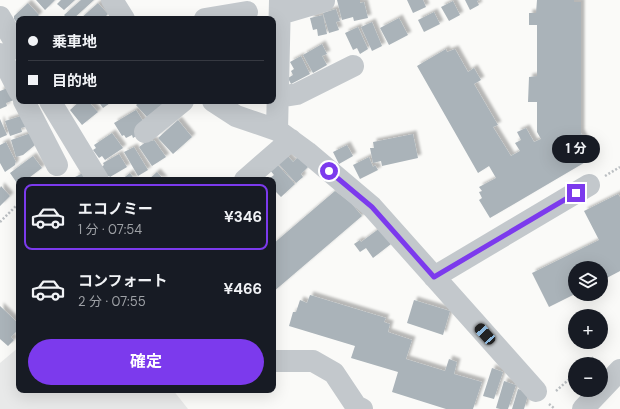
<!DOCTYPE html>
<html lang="ja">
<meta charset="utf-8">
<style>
body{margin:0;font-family:"DM Sans","Noto Sans JP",sans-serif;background:#20242c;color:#f1f3f6;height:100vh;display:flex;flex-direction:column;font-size:15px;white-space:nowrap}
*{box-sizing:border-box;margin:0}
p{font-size:13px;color:#9ea1a6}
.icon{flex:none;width:22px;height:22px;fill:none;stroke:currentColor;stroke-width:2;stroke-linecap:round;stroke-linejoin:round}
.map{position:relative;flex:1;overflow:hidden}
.details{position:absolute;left:16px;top:177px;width:260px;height:216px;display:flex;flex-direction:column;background:#171b24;border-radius:8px;box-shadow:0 4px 16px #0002}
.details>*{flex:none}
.hud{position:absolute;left:16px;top:16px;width:260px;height:88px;border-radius:8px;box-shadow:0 4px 16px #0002;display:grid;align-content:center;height:88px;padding:0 12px;background:#171b24}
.buttons{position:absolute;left:568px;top:261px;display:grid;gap:8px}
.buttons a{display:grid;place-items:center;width:40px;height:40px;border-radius:50%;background:#171b24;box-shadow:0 4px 16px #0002;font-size:20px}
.end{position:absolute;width:18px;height:18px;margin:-9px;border:5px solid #7c3aed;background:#fff;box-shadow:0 0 0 2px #fff}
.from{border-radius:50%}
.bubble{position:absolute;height:28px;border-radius:14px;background:#171b24;box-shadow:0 4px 16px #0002;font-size:13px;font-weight:700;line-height:28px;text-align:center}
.car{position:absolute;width:12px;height:24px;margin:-12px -6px;border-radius:5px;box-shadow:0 0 3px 1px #0007;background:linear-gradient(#222 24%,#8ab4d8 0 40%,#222 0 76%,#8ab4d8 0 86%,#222 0)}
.hud b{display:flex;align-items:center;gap:14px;height:38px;font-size:15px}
.hud b+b{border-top:1px solid #363941}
.hud i{width:10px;height:10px;background:#f1f3f6}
ul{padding:7px 0 0;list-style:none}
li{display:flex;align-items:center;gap:12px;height:66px;margin:0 8px 6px;padding:0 4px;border:2px solid transparent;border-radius:8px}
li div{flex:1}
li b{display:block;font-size:15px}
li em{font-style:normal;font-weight:700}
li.current{border-color:#7c3aed}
li>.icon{width:36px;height:36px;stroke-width:1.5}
.action{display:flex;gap:8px;margin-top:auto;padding:8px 12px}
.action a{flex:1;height:46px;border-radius:24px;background:#7c3aed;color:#fff;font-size:16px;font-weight:700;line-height:46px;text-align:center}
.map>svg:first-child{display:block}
.built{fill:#e8e9e9}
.building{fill:#aab3b9;filter:url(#shadow)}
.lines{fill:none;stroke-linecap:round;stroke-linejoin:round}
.path{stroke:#bbbfc2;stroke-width:2.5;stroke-dasharray:2 2;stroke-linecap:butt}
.minor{stroke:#c3c8cc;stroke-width:22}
.route{stroke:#7c3aed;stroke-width:5}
</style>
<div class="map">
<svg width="620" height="409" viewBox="0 0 620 409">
<defs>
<filter id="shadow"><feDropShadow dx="3.5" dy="-3.5" stdDeviation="1" flood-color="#0004"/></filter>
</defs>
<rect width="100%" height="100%" fill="#fafaf8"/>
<path class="built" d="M 19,347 L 19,390 L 173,390 L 188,409 L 0,409 L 0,363 Z"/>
<path class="building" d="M 36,0 L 55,0 L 45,10 Z
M 61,0 L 75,0 L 64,10 L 57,4 Z
M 81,0 L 94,0 L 73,19 L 68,19 L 64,15 Z
M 337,0 L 360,0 L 360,3 L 364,2 L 368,18 L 354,21 L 353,17 L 342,20 Z
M 407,0 L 423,0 L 426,7 L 413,13 Z
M 465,0 L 480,0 L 477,1 L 479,5 L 470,10 Z
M 537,0 L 574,0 L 574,2 L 581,2 L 581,133 L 594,157 L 490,218 L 479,200 L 482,198 L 479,192 L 482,191 L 479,187 L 496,178 L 489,166 L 478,173 L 417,66 L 446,49 L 447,52 L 455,49 L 468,72 L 474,68 L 481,80 L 474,84 L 498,125 L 493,127 L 511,156 L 520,151 L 515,143 L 521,140 L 517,132 L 526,128 L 534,142 L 541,139 L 537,132 L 537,102 L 528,102 L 529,77 L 537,76 L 537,25 L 529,25 L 529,13 L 536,13 Z
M 453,1 L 460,15 L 449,21 L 441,7 Z
M 28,3 L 39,15 L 35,19 L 19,19 L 19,25 L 14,19 L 14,16 Z
M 98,3 L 108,14 L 103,19 L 80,19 Z
M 336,9 L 340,21 L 336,22 L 339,30 L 329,33 L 323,13 Z
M 434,12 L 440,24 L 424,32 L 418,20 Z
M 323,15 L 327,34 L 318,36 L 317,29 L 313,30 L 310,18 Z
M 399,18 L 408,35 L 389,45 L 380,28 Z
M 372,22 L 382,46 L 372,51 L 361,27 Z
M 358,27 L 368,49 L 360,54 L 357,48 L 353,50 L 345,33 Z
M 322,44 L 327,54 L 322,56 L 327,65 L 313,73 L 303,55 Z
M 301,56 L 310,74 L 291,84 L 288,78 L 293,75 L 291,71 L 294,69 L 290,62 Z
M 10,87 L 14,100 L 6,103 L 7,106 L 0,109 L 0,91 Z
M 80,101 L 88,101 L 98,112 L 82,125 L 70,110 Z
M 98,101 L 113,101 L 103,108 Z
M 141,101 L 167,101 L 147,117 L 136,105 Z
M 136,110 L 145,124 L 141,133 L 133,138 L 132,135 L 126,138 L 124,135 L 122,136 L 114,123 Z
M 24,115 L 28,126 L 21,128 L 22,132 L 10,136 L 5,121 Z
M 0,119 L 7,135 L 0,138 Z
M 178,120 L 192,137 L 173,154 L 158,138 Z
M 31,133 L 35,145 L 23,155 L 16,157 L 11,140 Z
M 112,133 L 123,148 L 105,160 L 102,156 L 99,158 L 93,150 L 96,148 L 94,145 Z
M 413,134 L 418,158 L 382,166 L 381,161 L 373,163 L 370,148 L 374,148 L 373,142 Z
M 150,139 L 152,141 L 154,140 L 166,157 L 152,166 L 139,147 Z
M 6,142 L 16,162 L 15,163 L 15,165 L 5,172 L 0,163 L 0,145 Z
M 347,145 L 353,156 L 339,164 L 333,152 Z
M 134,147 L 148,170 L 138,176 L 124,152 Z
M 119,154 L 127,167 L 110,177 L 109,176 L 106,177 L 100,168 L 104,165 L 103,163 Z
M 286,154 L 293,162 L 299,156 L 308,167 L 301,174 L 303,177 L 296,183 L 277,162 Z
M 33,156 L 42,168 L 26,180 L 19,180 L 19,186 L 10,173 Z
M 369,157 L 373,167 L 375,165 L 378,170 L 360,179 L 353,165 Z
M 276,163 L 295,184 L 281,197 L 273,189 L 273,184 L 274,183 L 270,178 L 274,175 L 269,169 Z
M 85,172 L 90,180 L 77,180 L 75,177 Z
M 157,172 L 164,180 L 148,180 Z
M 130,173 L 135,180 L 121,180 Z
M 1,186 L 10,196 L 0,206 L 0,188 Z
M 335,191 L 351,203 L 362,216 L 273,292 L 273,244 Z
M 618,194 L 620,197 L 620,271 L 601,281 L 601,268 L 575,268 L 575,294 L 549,307 L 532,273 L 599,240 L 584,211 Z
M 380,228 L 391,244 L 373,258 L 366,248 L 360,252 L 354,244 L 360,240 L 361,242 Z
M 310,295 L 386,318 L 384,322 L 390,324 L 388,332 L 412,340 L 406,359 L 445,371 L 449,359 L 457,362 L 454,374 L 482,382 L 473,409 L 446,409 L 392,392 L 398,372 L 351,358 L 355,346 L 289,326 L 293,312 L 296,312 L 300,300 L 307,303 Z
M 414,300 L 450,311 L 443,335 L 407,323 Z
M 0,306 L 19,324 L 19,329 L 11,337 L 14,340 L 8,346 L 0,339 Z
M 492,368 L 503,372 L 494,399 L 483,396 Z
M 504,381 L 516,385 L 508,409 L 500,409 L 496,408 Z
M 518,389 L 525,391 L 528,395 L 524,409 L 512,409 Z"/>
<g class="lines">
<path class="path" d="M 605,176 L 620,167
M 0,222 L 19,203
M 586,364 L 594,357
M 556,391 L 575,374
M 549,404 L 555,409"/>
<path class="minor" d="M 112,0 L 124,19
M 280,14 L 324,1
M 0,17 L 19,49
M 205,19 L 247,12
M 0,54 L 19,91
M 278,97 L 297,94 L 353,66
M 24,101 L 57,165
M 50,101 L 98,180
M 213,101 L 236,116 L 277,130 L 307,152 L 372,207 L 536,391
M 277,130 L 280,0
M 145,132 L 183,101
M 245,180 L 291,140
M 434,277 L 589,185
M 273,361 L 313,361 L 334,373 L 356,406 L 362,409
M 583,409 L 620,370"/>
</g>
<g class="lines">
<path class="route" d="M 329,171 L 372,207 L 434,277 L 576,193"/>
</g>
</svg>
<div class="buttons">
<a><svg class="icon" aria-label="layers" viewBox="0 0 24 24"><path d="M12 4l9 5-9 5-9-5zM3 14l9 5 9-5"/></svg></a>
<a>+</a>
<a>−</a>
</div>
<i class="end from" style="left:329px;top:171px"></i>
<i class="end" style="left:576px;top:193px"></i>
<div class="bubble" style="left:552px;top:135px;width:48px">1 分</div>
<i class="car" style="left:485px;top:334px;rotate:318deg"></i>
<div class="hud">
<b><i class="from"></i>乗車地</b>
<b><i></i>目的地</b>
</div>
<section class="details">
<ul>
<li class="current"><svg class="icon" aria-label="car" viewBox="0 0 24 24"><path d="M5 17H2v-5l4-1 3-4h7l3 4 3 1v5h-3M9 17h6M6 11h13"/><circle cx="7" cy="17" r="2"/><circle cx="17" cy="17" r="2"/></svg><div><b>エコノミー</b><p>1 分 · 07:54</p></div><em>¥346</em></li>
<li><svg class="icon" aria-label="car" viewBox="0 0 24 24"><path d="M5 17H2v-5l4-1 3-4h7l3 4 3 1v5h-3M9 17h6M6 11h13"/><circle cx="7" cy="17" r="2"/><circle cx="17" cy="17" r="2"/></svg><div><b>コンフォート</b><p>2 分 · 07:55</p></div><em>¥466</em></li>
</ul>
<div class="action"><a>確定</a></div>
</section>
</div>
